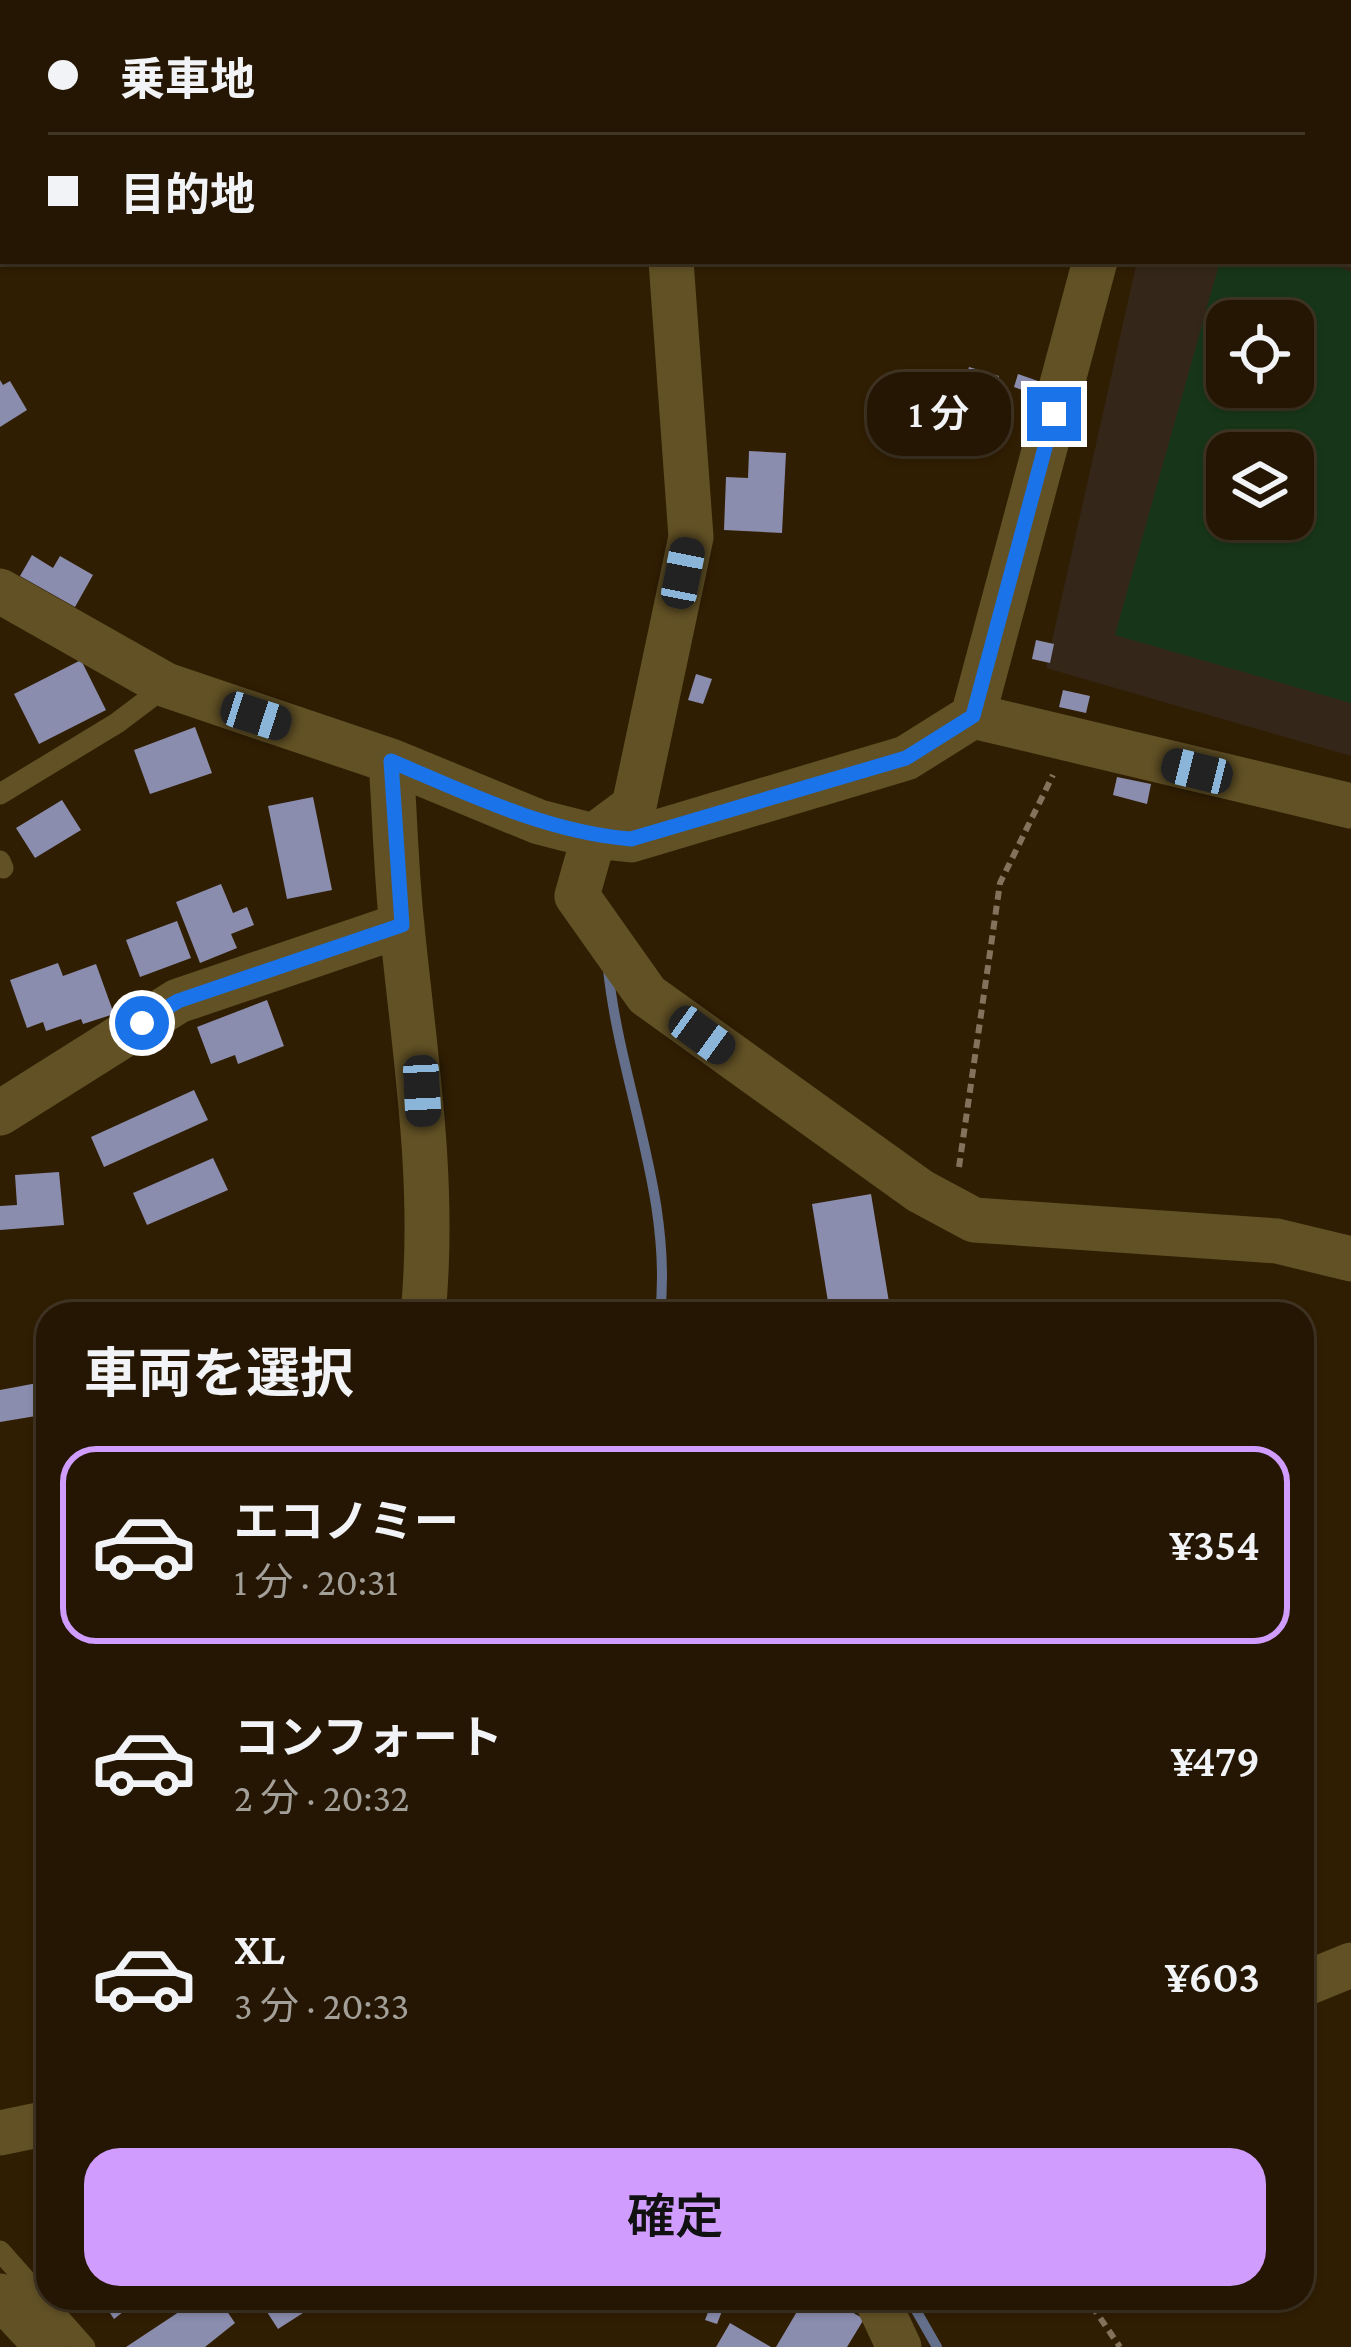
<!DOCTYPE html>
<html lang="ja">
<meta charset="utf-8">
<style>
body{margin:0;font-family:"Crimson Pro","Noto Sans JP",serif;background:#302311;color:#f1f3f6;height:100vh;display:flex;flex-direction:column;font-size:45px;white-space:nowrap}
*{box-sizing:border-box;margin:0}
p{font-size:39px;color:#a39f99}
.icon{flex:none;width:66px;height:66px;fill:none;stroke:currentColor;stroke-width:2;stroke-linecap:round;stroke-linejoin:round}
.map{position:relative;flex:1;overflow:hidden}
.sheet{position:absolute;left:36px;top:1302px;width:1278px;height:1008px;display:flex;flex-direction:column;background:#241602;border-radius:36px;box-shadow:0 3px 9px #0004,0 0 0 3px #413524}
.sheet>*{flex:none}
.guide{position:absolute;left:0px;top:0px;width:1353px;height:264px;box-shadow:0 3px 9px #0004,0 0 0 3px #413524;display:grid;align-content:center;height:264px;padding:0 48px;background:#241602}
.tools{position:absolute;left:1206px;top:300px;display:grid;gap:24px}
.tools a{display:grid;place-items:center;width:108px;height:108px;border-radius:24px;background:#241602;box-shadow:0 3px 9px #0004,0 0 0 3px #413524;font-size:60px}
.end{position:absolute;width:54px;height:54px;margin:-27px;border:15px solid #1a73e8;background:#fff;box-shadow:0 0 0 6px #fff}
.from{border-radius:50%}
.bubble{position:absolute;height:84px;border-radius:36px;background:#241602;box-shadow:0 3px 9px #0004,0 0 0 3px #413524;font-size:39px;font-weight:600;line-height:84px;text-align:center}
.car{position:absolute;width:36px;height:72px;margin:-36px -18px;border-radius:15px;box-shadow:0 0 9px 3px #0007;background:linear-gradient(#222 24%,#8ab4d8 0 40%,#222 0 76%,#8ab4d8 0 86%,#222 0)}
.guide b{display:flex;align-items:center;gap:42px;height:114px;font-size:45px}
.guide b+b{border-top:3px solid #413524}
.guide i{width:30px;height:30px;background:#f1f3f6}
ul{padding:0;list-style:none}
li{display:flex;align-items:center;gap:36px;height:198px;margin:0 24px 18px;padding:0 24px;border:6px solid transparent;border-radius:36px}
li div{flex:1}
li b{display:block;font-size:45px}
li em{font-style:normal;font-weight:600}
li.on{border-color:#d09dff}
li>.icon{width:108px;height:108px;stroke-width:1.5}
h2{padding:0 48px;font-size:54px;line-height:144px}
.action{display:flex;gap:24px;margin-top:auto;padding:24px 48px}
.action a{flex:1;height:138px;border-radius:36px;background:#d09dff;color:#111;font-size:48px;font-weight:600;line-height:138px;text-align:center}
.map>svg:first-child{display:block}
.industrial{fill:#342719;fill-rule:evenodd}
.green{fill:#173619;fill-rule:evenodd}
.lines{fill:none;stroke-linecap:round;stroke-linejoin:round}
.stream{stroke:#646f8b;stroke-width:10}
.building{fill:#8b8dae}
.path{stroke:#83735d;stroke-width:6;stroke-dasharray:9 6;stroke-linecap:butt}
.service{stroke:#625125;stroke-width:21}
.minor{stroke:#625125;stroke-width:45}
.route{stroke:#1a73e8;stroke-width:15}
</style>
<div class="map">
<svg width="1351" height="2347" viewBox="0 0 1351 2347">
<rect width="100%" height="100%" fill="#301e03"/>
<path class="industrial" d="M 1139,0 L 1351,0 L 1351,756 L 1046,668 L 1137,261 L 1350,261 L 1350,3 L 1138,3 ZM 1227,321 L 1293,321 L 1293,387 L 1227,387 ZM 1227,453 L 1293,453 L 1293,519 L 1227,519 Z"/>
<path class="green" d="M 1220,261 L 1325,261 L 1351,272 L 1351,703 L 1115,635 ZM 1227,321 L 1293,321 L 1293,387 L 1227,387 ZM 1227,453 L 1293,453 L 1293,519 L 1227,519 Z"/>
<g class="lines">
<path class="stream" d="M 608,969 C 620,1085 673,1197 660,1314
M 909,2298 L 937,2347"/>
</g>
<path class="building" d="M 969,367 L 999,376 L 994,394 L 1012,399 L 1008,415 L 994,411 L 990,425 L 921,404 L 930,371 L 965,381 Z
M 1018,374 L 1038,381 L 1033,394 L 1014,387 Z
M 0,380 L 3,385 L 10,381 L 27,410 L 0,427 Z
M 749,451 L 786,453 L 782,533 L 724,530 L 726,477 L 748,478 Z
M 32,555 L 53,568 L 60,556 L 93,575 L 75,607 L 20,576 Z
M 1036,640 L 1054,644 L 1050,663 L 1032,659 Z
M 81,660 L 106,710 L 39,744 L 14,694 Z
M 696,674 L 712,679 L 703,704 L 688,700 Z
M 1063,690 L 1090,696 L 1086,713 L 1059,707 Z
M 195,727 L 212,773 L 150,794 L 134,750 Z
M 1117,777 L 1151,784 L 1147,804 L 1113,795 Z
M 313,797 L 332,890 L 287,899 L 268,806 Z
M 62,800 L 81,830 L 35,858 L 16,828 Z
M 221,884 L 233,913 L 247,907 L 254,925 L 231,934 L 237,948 L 200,963 L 176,902 Z
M 177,921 L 191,958 L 140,977 L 126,940 Z
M 58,963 L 63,976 L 96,964 L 114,1014 L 83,1024 L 81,1019 L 46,1031 L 43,1022 L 27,1028 L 10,980 Z
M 267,1000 L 284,1046 L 238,1064 L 235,1055 L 211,1064 L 197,1027 Z
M 194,1090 L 208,1120 L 104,1167 L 91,1137 Z
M 213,1158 L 228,1190 L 147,1225 L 133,1193 Z
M 59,1172 L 64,1225 L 0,1230 L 0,1206 L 17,1205 L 15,1175 Z
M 871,1194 L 891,1314 L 830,1314 L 812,1204 Z
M 48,1381 L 48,1414 L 0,1422 L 0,1390 Z
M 124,2298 L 141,2298 L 114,2319 L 108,2310 Z
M 200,2298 L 218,2298 L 235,2323 L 205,2347 L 126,2347 Z
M 258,2298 L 294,2298 L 303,2313 L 278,2329 Z
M 805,2298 L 825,2305 L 829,2299 L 864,2319 L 847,2347 L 776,2347 Z
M 712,2302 L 724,2306 L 717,2324 L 705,2320 Z
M 730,2323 L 771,2347 L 716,2347 Z"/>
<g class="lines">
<path class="path" d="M 959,1167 L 1000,883 L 1053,775
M 1079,2298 L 1092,2306 L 1120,2347"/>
<path class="service" d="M 179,0 L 181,3
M 1286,0 L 1288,3
M 1128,3 L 1142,0
M 1350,96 L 1351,98
M 0,794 L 117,723 L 166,686
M 0,861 L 3,868
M 0,2251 L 85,2347"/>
<path class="minor" d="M 653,0 L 653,3
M 1106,3 L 1107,0
M 671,261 L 691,537 L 634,806 L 594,836 L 577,896 L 647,995 L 920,1191 L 974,1220 L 1277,1241 L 1351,1259
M 0,591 L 166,685 L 391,761 L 539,822 L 594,836 L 631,840 L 906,758 L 973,716 L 1095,261
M 973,716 L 1351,806
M 391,761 C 395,817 396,872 402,927 C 415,1057 436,1184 423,1314
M 0,1113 L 178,1001 L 402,925
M 1302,1985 L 1351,1965
M 0,2133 L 48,2123
M 0,2296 L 48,2347
M 876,2298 L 899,2347"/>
</g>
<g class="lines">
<path class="route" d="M 142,1023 L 178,1001 L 402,925 L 391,761 C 469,794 546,832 631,839 L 906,758 L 973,716 L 1054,414"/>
</g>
</svg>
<div class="tools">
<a><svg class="icon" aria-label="locate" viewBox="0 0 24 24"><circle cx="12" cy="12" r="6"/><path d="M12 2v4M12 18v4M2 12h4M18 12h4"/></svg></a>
<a><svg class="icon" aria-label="layers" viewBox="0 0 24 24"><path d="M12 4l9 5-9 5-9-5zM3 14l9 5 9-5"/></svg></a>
</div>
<i class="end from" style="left:142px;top:1023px"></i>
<i class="end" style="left:1054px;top:414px"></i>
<div class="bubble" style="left:867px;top:372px;width:144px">1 分</div>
<i class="car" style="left:683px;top:573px;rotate:11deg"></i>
<i class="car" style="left:256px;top:716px;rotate:108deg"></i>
<i class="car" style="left:1197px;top:771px;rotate:284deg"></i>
<i class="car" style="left:702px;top:1035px;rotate:126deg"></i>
<i class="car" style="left:422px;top:1091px;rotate:177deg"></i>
<div class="guide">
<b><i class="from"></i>乗車地</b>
<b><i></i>目的地</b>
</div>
<section class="sheet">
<h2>車両を選択</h2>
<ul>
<li class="on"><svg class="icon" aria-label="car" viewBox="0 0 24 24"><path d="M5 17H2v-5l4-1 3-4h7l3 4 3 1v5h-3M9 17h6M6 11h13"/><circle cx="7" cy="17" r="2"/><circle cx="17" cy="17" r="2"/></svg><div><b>エコノミー</b><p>1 分 · 20:31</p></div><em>¥354</em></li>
<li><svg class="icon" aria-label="car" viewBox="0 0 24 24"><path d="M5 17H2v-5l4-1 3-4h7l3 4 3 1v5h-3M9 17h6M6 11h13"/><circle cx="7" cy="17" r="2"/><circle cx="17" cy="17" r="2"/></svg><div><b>コンフォート</b><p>2 分 · 20:32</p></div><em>¥479</em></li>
<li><svg class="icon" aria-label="car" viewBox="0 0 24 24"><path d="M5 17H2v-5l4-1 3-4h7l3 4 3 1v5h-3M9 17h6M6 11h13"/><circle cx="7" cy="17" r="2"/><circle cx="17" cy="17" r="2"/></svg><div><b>XL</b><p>3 分 · 20:33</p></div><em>¥603</em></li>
</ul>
<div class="action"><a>確定</a></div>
</section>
</div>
